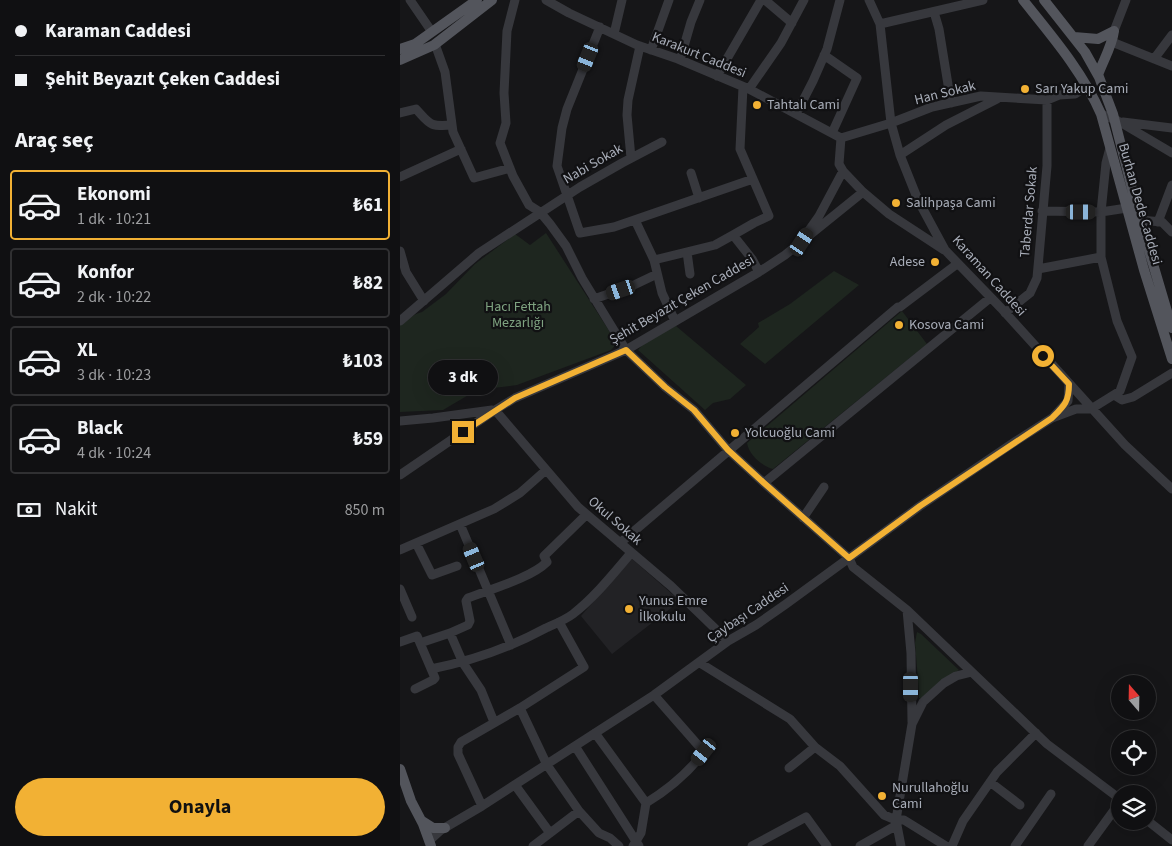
<!DOCTYPE html>
<html lang="tr">
<meta charset="utf-8">
<style>
body{margin:0;font-family:"Source Sans 3",sans-serif;background:#1e1e20;color:#f1f3f6;height:100vh;display:flex;flex-direction:column;font-size:19px;white-space:nowrap}
*{box-sizing:border-box;margin:0}
p{font-size:16px;color:#9c9d9f}
.icon{flex:none;width:28px;height:28px;fill:none;stroke:currentColor;stroke-width:2;stroke-linecap:round;stroke-linejoin:round}
.map{position:relative;flex:1;overflow:hidden}
.details{display:flex;flex-direction:column;background:#101012;width:400px}
.details>*{flex:none}
.top-card{display:grid;align-content:center;height:110px;padding:0 15px;background:#101012}
.needle{width:32px;rotate:340deg}
.fabs{position:absolute;left:711px;top:675px;display:grid;gap:10px}
.fabs a{display:grid;place-items:center;width:45px;height:45px;border-radius:50%;background:#101012;box-shadow:0 5px 20px #0002,0 0 0 1px #303032;font-size:25px}
.end{position:absolute;width:22px;height:22px;margin:-11px;border:6px solid #f2b134;background:#111;box-shadow:0 0 0 2px #111}
.from{border-radius:50%}
.bubble{position:absolute;height:35px;border-radius:18px;background:#101012;box-shadow:0 5px 20px #0002,0 0 0 1px #303032;font-size:16px;font-weight:700;line-height:35px;text-align:center}
.car{position:absolute;width:15px;height:30px;margin:-15px -8px;border-radius:6px;box-shadow:0 0 4px 1px #0007;background:linear-gradient(#222 24%,#8ab4d8 0 40%,#222 0 76%,#8ab4d8 0 86%,#222 0)}
.top-card b{display:flex;align-items:center;gap:18px;height:48px;font-size:19px}
.top-card b+b{border-top:1px solid #303032}
.top-card i{width:12px;height:12px;background:#f1f3f6}
ul{padding:0;list-style:none}
li{display:flex;align-items:center;gap:15px;height:70px;margin:0 10px 8px;padding:0 5px;border:2px solid #303032;border-radius:5px}
li div{flex:1}
li b{display:block;font-size:19px}
li em{font-style:normal;font-weight:700}
li.on{border-color:#f2b134}
li>.icon{width:45px;height:45px;stroke-width:1.5}
h2{padding:0 15px;font-size:22px;line-height:60px}
.pay{display:flex;align-items:center;gap:12px;height:55px;padding:0 15px;font-size:19px}
.pay p{margin-inline-start:auto}
.action{display:flex;gap:10px;margin-top:auto;padding:10px 15px}
.action a{flex:1;height:58px;border-radius:30px;background:#f2b134;color:#111;font-size:20px;font-weight:700;line-height:58px;text-align:center}
main{display:flex;flex:1;min-height:0}
.map>svg:first-child{display:block}
.built{fill:#222225}
.green{fill:#1e261f}
.lines{fill:none;stroke-linecap:round;stroke-linejoin:round}
.minor{stroke:#37383d;stroke-width:9}
.major{stroke:#53555c;stroke-width:10}
.route{stroke:#f2b134;stroke-width:6}
.poi-dot{fill:#f2b134;stroke:#111113;stroke-width:2}
.labels{text-anchor:middle;dominant-baseline:central;stroke-width:4.5;stroke-linejoin:round;paint-order:stroke}
.street-label{font-size:14px;fill:#a8adb8;stroke:#111113}
.poi-label{font-size:14px;fill:#a8adb8;stroke:#111113;text-anchor:start}
.park-label{font-size:14px;fill:#7fa381;stroke:#111113}
</style>
<main>
<section class="details">
<div class="top-card">
<b><i class="from"></i>Karaman Caddesi</b>
<b><i></i>Şehit Beyazıt Çeken Caddesi</b>
</div>
<h2>Araç seç</h2>
<ul>
<li class="on"><svg class="icon" aria-label="car" viewBox="0 0 24 24"><path d="M5 17H2v-5l4-1 3-4h7l3 4 3 1v5h-3M9 17h6M6 11h13"/><circle cx="7" cy="17" r="2"/><circle cx="17" cy="17" r="2"/></svg><div><b>Ekonomi</b><p>1 dk · 10:21</p></div><em>₺61</em></li>
<li><svg class="icon" aria-label="car" viewBox="0 0 24 24"><path d="M5 17H2v-5l4-1 3-4h7l3 4 3 1v5h-3M9 17h6M6 11h13"/><circle cx="7" cy="17" r="2"/><circle cx="17" cy="17" r="2"/></svg><div><b>Konfor</b><p>2 dk · 10:22</p></div><em>₺82</em></li>
<li><svg class="icon" aria-label="car" viewBox="0 0 24 24"><path d="M5 17H2v-5l4-1 3-4h7l3 4 3 1v5h-3M9 17h6M6 11h13"/><circle cx="7" cy="17" r="2"/><circle cx="17" cy="17" r="2"/></svg><div><b>XL</b><p>3 dk · 10:23</p></div><em>₺103</em></li>
<li><svg class="icon" aria-label="car" viewBox="0 0 24 24"><path d="M5 17H2v-5l4-1 3-4h7l3 4 3 1v5h-3M9 17h6M6 11h13"/><circle cx="7" cy="17" r="2"/><circle cx="17" cy="17" r="2"/></svg><div><b>Black</b><p>4 dk · 10:24</p></div><em>₺59</em></li>
</ul>
<div class="pay"><svg class="icon" aria-label="cash" viewBox="0 0 24 24"><path d="M3 7h18v10H3z"/><circle cx="12" cy="12" r="2"/></svg>Nakit<p>850 m</p></div>
<div class="action"><a>Onayla</a></div>
</section>
<div class="map">
<svg width="772" height="846" viewBox="0 0 772 846">
<rect width="100%" height="100%" fill="#161618"/>
<path class="built" d="M 231,558 L 280,601 L 212,654 L 181,616 Z"/>
<path class="green" d="M 146,233 L 217,343 L 211,350 L 117,385 L 77,390 L 43,410 L 0,412 L 0,324 L 16,314 L 22,312 L 46,294 L 75,264 L 115,234 L 130,245 Z
M 434,271 L 459,285 L 365,364 L 340,344 L 359,327 L 358,323 L 390,304 Z
M 502,311 L 527,344 L 373,469 C 362,466 349,455 347,443 Z
M 276,326 L 346,385 L 330,399 L 313,403 L 305,410 L 238,350 L 246,341 Z
M 517,632 L 521,634 L 559,670 L 540,682 L 523,699 L 519,698 L 519,693 L 515,643 Z"/>
<g class="lines">
<path class="minor" d="M 10,0 L 32,32
M 115,0 L 107,31 L 104,93 L 106,123 L 100,143 L 113,176 L 129,205 L 140,212 L 150,224 L 166,246 L 182,278 L 226,350 L 265,387 L 294,410 L 328,450 L 364,483 L 449,558 L 453,567 L 507,610 L 647,744 L 720,799
M 146,0 L 169,13 L 237,45 L 278,59 L 349,89 L 441,138
M 365,0 L 392,23
M 469,0 L 480,24 L 491,123 L 500,155 L 518,200 L 545,250 L 601,308 L 725,445 L 772,489
M 534,12 L 539,29 L 551,103
M 480,24 L 583,0
M 200,27 L 167,109 L 162,128 L 157,166 L 180,233 L 214,227 L 353,179
M 714,31 L 726,0
M 214,34 L 222,0
M 712,42 L 772,66
M 35,44 L 45,72 L 53,132 L 74,178 L 110,168
M 251,50 L 269,0
M 424,55 L 457,78 L 432,133
M 754,59 L 772,35
M 280,60 L 291,22 L 300,0
M 317,76 L 361,0
M 349,89 L 381,43 L 404,0
M 0,113 L 16,109 C 30,124 29,127 52,125
M 396,114 L 413,81 L 427,49 L 440,0
M 701,114 L 718,121 L 772,153
M 723,122 L 772,128
M 441,138 L 491,123 L 532,107 L 581,96 L 647,100 L 659,95 L 675,94 L 687,86
M 441,138 L 439,164 L 443,171 L 463,192 L 489,214 L 544,250
M 500,155 L 546,125 L 597,99
M 231,158 L 227,115 L 228,100 L 240,46
M 291,173 L 299,198
M 0,177 L 61,149
M 642,211 L 701,212 L 727,208
M 235,220 L 254,260 L 315,245 L 333,235 L 352,259 L 359,272
M 740,220 L 762,222 L 772,232
M 758,222 L 772,185
M 407,233 L 419,216 L 443,171
M 333,235 L 354,223 L 369,216 L 340,149 L 343,87
M 0,251 L 6,272 L 24,301
M 287,252 L 290,274
M 254,260 L 262,293 L 275,321
M 638,269 L 701,257
M 194,299 L 234,285 L 257,274
M 605,313 L 630,293 L 637,278 L 647,166 L 647,100
M 0,321 L 79,253 L 180,187 L 222,163 L 262,142
M 714,395 L 722,400 L 733,397 L 772,373
M 95,410 L 178,507 L 271,586 L 328,641
M 654,416 L 668,401 L 669,384
M 0,421 L 33,418 L 92,410
M 0,475 L 95,410 L 115,398 L 226,350 L 359,272 L 385,255 L 463,192
M 364,483 L 590,298
M 403,518 L 424,487
M 60,524 L 111,645
M 16,543 L 32,575 L 57,566
M 220,543 L 498,307 L 500,307 L 557,264
M 0,550 L 94,509 L 120,493 L 146,470
M 0,589 L 12,617
M 507,610 L 511,653 L 512,722
M 50,633 L 68,625 L 70,621 L 66,601 L 68,598 C 91,589 131,578 147,562 L 144,556 L 186,515
M 0,642 L 17,636 L 35,678 L 33,680 L 15,689
M 20,643 L 50,633 L 63,663 L 81,690 L 94,722
M 300,663 L 390,719 L 415,747 L 440,766 L 484,815 L 496,820 L 504,820 L 546,846
M 31,669 C 72,661 109,648 146,628 C 155,624 165,620 173,614 C 195,597 213,574 231,553
M 120,708 L 147,765 L 179,811 L 199,833 L 210,838 L 219,846
M 195,733 L 246,803 L 241,833 L 233,846
M 175,746 L 239,846
M 389,768 L 415,747
M 590,782 L 620,805
M 115,785 L 150,833
M 246,803 C 269,789 288,773 304,752 L 254,695
M 82,806 L 58,754 L 58,747 L 61,742 L 120,708 L 184,667 L 159,622
M 748,821 L 772,840
M 29,841 L 41,830 L 82,806 L 254,695 L 328,641 L 356,625 L 386,604 L 520,506 L 616,441 L 652,418 L 676,409 L 691,409 L 720,391 L 732,357 L 717,321 L 701,257 L 701,212 L 706,163 L 710,148
M 133,846 L 179,811
M 352,846 L 406,817 L 427,846
M 460,846 L 497,825
M 501,846 L 496,820 L 512,724 L 523,702 L 544,683 L 556,676 L 572,672
M 552,846 L 563,821 L 597,772 L 636,733
M 615,846 L 651,794
M 688,846 L 720,802"/>
<path class="major" d="M 623,0 C 651,35 683,72 701,114 L 744,270 L 772,359
M 644,0 L 685,52 L 699,77 L 713,114 L 740,220 L 772,328
M 674,37 L 698,39 L 714,31
M 0,49 L 15,44 L 77,0
M 0,60 L 34,45 L 92,0
M 698,75 C 703,61 712,46 714,31
M 0,769 L 11,801 L 23,824 L 31,846
M 22,821 L 33,828 L 45,828"/>
</g>
<g class="lines">
<path class="route" d="M 63,432 L 115,398 L 226,350 L 265,387 L 294,410 L 328,450 L 364,483 L 449,558 L 520,506 L 652,418 C 664,406 669,402 669,384 L 643,356"/>
</g>
<g class="poi-dot">
<circle cx="625" cy="89" r="5"/>
<circle cx="357" cy="105" r="5"/>
<circle cx="496" cy="203" r="5"/>
<circle cx="535" cy="262" r="5"/>
<circle cx="499" cy="325" r="5"/>
<circle cx="335" cy="433" r="5"/>
<circle cx="229" cy="609" r="5"/>
<circle cx="482" cy="796" r="5"/>
</g>
<g class="labels">
<g class="street-label">
<text transform="translate(299 55) rotate(22)">Karakurt Caddesi</text>
<text transform="translate(545 93) rotate(-14)">Han Sokak</text>
<text transform="translate(193 164) rotate(-30)">Nabi Sokak</text>
<text transform="translate(740 204) rotate(74)">Burhan Dede Caddesi</text>
<text transform="translate(629 212) rotate(-85)">Taberdar Sokak</text>
<text transform="translate(589 276) rotate(48)">Karaman Caddesi</text>
<text transform="translate(282 300) rotate(-30)">Şehit Beyazıt Çeken Caddesi</text>
<text transform="translate(215 521) rotate(41)">Okul Sokak</text>
<text transform="translate(348 613) rotate(-34)">Çaybaşı Caddesi</text>
</g>
<g class="poi-label">
<text x="635" y="89">Sarı Yakup Cami</text>
<text x="367" y="105">Tahtalı Cami</text>
<text x="506" y="203">Salihpaşa Cami</text>
<text x="525" y="262" text-anchor="end">Adese</text>
<text x="509" y="325">Kosova Cami</text>
<text x="345" y="433">Yolcuoğlu Cami</text>
<text x="239" y="601">Yunus Emre<tspan x="239" dy="16">İlkokulu</tspan></text>
<text x="492" y="788">Nurullahoğlu<tspan x="492" dy="16">Cami</tspan></text>
</g>
<g class="park-label">
<text x="118" y="307">Hacı Fettah<tspan x="118" dy="16">Mezarlığı</tspan></text>
</g>
</g>
</svg>
<div class="fabs">
<a><svg class="needle" viewBox="-14 -14 28 28"><path d="M0-13l5 13h-10z" fill="#e53935"/><path d="M0 13l5-13h-10z" fill="#9c9d9f"/></svg></a>
<a><svg class="icon" aria-label="locate" viewBox="0 0 24 24"><circle cx="12" cy="12" r="6"/><path d="M12 2v4M12 18v4M2 12h4M18 12h4"/></svg></a>
<a><svg class="icon" aria-label="layers" viewBox="0 0 24 24"><path d="M12 4l9 5-9 5-9-5zM3 14l9 5 9-5"/></svg></a>
</div>
<i class="end from" style="left:643px;top:356px"></i>
<i class="end" style="left:63px;top:432px"></i>
<div class="bubble" style="left:28px;top:360px;width:70px">3 dk</div>
<i class="car" style="left:188px;top:57px;rotate:202deg"></i>
<i class="car" style="left:681px;top:212px;rotate:90deg"></i>
<i class="car" style="left:402px;top:242px;rotate:33deg"></i>
<i class="car" style="left:221px;top:290px;rotate:251deg"></i>
<i class="car" style="left:74px;top:557px;rotate:337deg"></i>
<i class="car" style="left:511px;top:687px;rotate:180deg"></i>
<i class="car" style="left:304px;top:752px;rotate:218deg"></i>
</div>
</main>
